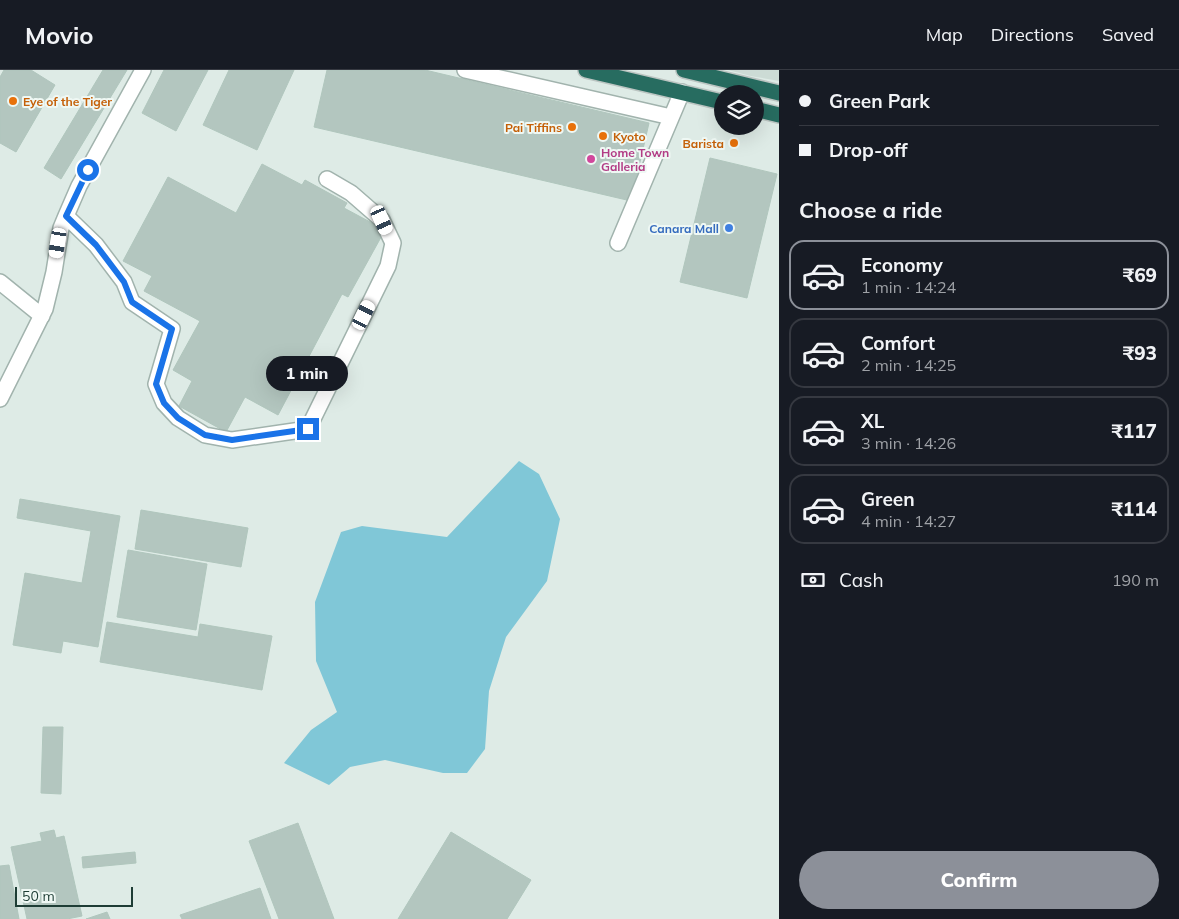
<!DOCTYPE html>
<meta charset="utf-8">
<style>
body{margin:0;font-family:Mulish,sans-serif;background:#242831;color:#f1f3f6;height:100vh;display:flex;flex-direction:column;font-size:19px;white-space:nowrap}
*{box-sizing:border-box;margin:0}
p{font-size:16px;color:#9ea1a6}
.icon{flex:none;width:28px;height:28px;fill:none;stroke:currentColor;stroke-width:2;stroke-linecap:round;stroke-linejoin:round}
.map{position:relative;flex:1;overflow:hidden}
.panel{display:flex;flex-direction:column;background:#171b24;width:400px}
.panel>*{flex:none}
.hud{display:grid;align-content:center;height:110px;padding:0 20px;background:#171b24}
.tools{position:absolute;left:714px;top:15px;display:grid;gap:10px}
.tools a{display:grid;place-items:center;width:50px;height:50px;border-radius:50%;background:#171b24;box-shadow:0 5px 20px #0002;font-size:25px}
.scale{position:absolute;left:15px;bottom:12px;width:118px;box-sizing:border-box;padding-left:5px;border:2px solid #1e3d35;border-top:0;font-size:14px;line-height:18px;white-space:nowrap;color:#1e3d35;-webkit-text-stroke:4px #eff8f4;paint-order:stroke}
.end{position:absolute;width:22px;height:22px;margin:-11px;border:6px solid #1a73e8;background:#fff;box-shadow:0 0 0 2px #fff}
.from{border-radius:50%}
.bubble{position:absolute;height:35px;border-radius:18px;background:#171b24;box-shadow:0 5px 20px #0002;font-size:16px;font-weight:800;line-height:35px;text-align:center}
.car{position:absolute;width:15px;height:30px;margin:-15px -8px;border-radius:6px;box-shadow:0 0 4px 1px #0007;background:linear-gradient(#fff 24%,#345 0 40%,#fff 0 76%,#345 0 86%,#fff 0)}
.hud b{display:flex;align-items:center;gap:18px;height:48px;font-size:19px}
.hud b+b{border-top:1px solid #363941}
.hud i{width:12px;height:12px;background:#f1f3f6}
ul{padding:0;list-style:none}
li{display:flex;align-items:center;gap:15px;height:70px;margin:0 10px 8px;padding:0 10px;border:2px solid #363941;border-radius:15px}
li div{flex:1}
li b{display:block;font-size:19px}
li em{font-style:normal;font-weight:800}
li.on{border-color:#8c9099}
li>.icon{width:45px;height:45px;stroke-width:1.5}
h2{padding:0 20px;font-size:22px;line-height:60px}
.pay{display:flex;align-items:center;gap:12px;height:55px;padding:0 20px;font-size:19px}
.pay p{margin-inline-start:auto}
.primary-button{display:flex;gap:10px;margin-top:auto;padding:10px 20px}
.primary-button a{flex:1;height:58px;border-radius:30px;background:#8c9099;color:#fff;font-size:20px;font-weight:800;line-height:58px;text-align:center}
header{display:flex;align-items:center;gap:30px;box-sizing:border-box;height:70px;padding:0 25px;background:#171b24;border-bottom:1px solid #363941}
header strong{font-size:24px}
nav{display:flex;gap:28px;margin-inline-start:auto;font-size:18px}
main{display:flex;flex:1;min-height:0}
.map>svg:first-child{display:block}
.built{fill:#ccdbd5}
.water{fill:#80c7d7}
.building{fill:#b3c6bf;stroke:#b0c6bd}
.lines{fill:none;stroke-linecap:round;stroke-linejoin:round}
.minor-casing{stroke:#a1b3ad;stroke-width:18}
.highway-casing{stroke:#bcc5c2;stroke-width:18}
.minor{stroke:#fff;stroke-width:15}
.highway{stroke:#276c60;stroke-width:15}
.route{stroke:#1a73e8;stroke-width:6}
.food-dot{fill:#e8710a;stroke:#eff8f4;stroke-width:2}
.hotel-dot{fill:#d1479c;stroke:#eff8f4;stroke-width:2}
.shop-dot{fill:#3f7fe0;stroke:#eff8f4;stroke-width:2}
.labels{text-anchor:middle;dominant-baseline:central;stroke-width:4;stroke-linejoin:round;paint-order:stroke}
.food-label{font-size:12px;font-weight:bold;fill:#c56008;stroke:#eff8f4;text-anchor:start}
.hotel-label{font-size:12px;font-weight:bold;fill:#b23c85;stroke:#eff8f4;text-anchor:start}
.shop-label{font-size:12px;font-weight:bold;fill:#366cbe;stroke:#eff8f4;text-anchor:end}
</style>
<header>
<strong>Movio</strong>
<nav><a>Map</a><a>Directions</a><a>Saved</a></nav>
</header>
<main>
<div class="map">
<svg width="779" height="849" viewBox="0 0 779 849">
<rect width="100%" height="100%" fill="#deebe6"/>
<path class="built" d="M 728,0 L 779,0 L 779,11 L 751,6 Z"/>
<path class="water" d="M 519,391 L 539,404 L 560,449 L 547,511 L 506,567 L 489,621 L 485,679 L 467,703 L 443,703 L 385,690 L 350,697 L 329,715 L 284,693 L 311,660 L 337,642 L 316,591 L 315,532 L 341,462 L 362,456 L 447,467 Z"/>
<path class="building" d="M 4,0 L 31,0 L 55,15 L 16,82 L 0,73 L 0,7 Z
M 103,0 L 127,0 L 61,109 L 44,98 Z
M 164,0 L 208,0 L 176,61 L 142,43 Z
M 229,0 L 294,0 L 257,80 L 203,55 Z
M 327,0 L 425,0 L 649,53 L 631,131 L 314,57 Z
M 710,88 L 777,104 L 747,228 L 680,212 Z
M 262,94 L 302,115 L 305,110 L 347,133 L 344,138 L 385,160 L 348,227 L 342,224 L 278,345 L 245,327 L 226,362 L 179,336 L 192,311 L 173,300 L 200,251 L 144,221 L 152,206 L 123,191 L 168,107 L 236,143 Z
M 20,429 L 120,446 L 98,577 L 63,571 L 61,583 L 13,575 L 25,503 L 82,513 L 91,461 L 17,448 Z
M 141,440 L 248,458 L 241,497 L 135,479 Z
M 128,480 L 207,494 L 196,560 L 117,547 Z
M 107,552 L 198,567 L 200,554 L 272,566 L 262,620 L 100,592 Z
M 43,657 L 63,657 L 61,724 L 41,723 Z
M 298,753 L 334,849 L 279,849 L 249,771 Z
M 54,760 L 56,768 L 64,766 L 82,846 L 67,849 L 27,849 L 11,777 L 42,771 L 40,763 Z
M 451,762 L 531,810 L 507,849 L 398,849 Z
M 135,782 L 136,793 L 83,798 L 82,787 Z
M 9,795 L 19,849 L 0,849 L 0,796 Z
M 260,818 L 271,849 L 182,849 L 180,845 Z
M 107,842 L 110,849 L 86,849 Z"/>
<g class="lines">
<g class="minor-casing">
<path id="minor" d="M 465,0 L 671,47
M 66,146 L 96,175 L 124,212 L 132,232 L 172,259 L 156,314 L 164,333 L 178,348 L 205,365 L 232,370 L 308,359 L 388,196 L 393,173 L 382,150 L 351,123 L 327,109
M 618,173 L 682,22
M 0,212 L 42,246
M 0,329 L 45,239 L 54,202 L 61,158 L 66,146 L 79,116 L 143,0"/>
</g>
<g class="highway-casing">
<path id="highway" d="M 586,0 L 722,32
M 684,0 L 779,23
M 755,39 L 779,45"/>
</g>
<use href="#minor" class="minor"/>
<use href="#highway" class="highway"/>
</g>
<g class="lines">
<path class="route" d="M 88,100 L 66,146 L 96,175 L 124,212 L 132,232 L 172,259 L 156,314 L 164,333 L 178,348 L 205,365 L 232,370 L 308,359"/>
</g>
<g class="food-dot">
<circle cx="13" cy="31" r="5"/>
<circle cx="572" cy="57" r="5"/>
<circle cx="603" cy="66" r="5"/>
<circle cx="734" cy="73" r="5"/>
</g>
<circle class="hotel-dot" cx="591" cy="89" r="5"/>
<circle class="shop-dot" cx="729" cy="158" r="5"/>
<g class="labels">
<g class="food-label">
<text x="23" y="31">Eye of the Tiger</text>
<text x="562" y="57" text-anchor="end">Pai Tiffins</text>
<text x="613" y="66">Kyoto</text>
<text x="724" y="73" text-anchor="end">Barista</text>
</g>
<g class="hotel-label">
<text x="601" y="82">Home Town<tspan x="601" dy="14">Galleria</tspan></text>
</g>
<g class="shop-label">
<text x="719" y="158">Canara Mall</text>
</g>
</g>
</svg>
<div class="tools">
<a><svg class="icon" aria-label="layers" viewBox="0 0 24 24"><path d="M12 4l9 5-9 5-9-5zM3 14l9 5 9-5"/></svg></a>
</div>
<div class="scale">50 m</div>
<i class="end from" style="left:88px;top:100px"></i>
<i class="end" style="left:308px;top:359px"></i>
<div class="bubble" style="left:266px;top:286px;width:82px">1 min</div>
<i class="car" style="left:382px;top:150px;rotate:156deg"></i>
<i class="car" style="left:58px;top:173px;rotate:189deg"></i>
<i class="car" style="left:364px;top:245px;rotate:26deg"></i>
</div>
<section class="panel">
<div class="hud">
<b><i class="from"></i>Green Park</b>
<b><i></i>Drop-off</b>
</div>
<h2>Choose a ride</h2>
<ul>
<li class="on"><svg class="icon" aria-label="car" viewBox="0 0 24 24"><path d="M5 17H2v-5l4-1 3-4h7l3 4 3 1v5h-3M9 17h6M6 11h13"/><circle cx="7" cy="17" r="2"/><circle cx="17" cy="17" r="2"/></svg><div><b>Economy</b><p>1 min · 14:24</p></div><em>₹69</em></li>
<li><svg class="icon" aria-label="car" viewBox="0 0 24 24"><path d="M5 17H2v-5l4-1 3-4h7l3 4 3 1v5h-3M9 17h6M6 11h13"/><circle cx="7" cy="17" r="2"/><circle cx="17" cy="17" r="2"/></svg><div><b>Comfort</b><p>2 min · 14:25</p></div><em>₹93</em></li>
<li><svg class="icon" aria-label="car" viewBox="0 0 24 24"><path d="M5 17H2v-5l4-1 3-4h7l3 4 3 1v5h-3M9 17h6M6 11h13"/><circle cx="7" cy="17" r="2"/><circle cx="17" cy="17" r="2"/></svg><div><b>XL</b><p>3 min · 14:26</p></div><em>₹117</em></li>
<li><svg class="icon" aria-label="car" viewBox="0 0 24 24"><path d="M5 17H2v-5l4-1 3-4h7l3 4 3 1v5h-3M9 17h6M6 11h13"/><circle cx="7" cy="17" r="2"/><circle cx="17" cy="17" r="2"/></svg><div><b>Green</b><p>4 min · 14:27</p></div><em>₹114</em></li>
</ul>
<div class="pay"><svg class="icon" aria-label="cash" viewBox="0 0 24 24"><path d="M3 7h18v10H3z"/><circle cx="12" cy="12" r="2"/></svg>Cash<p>190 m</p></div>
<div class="primary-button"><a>Confirm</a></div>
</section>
</main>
